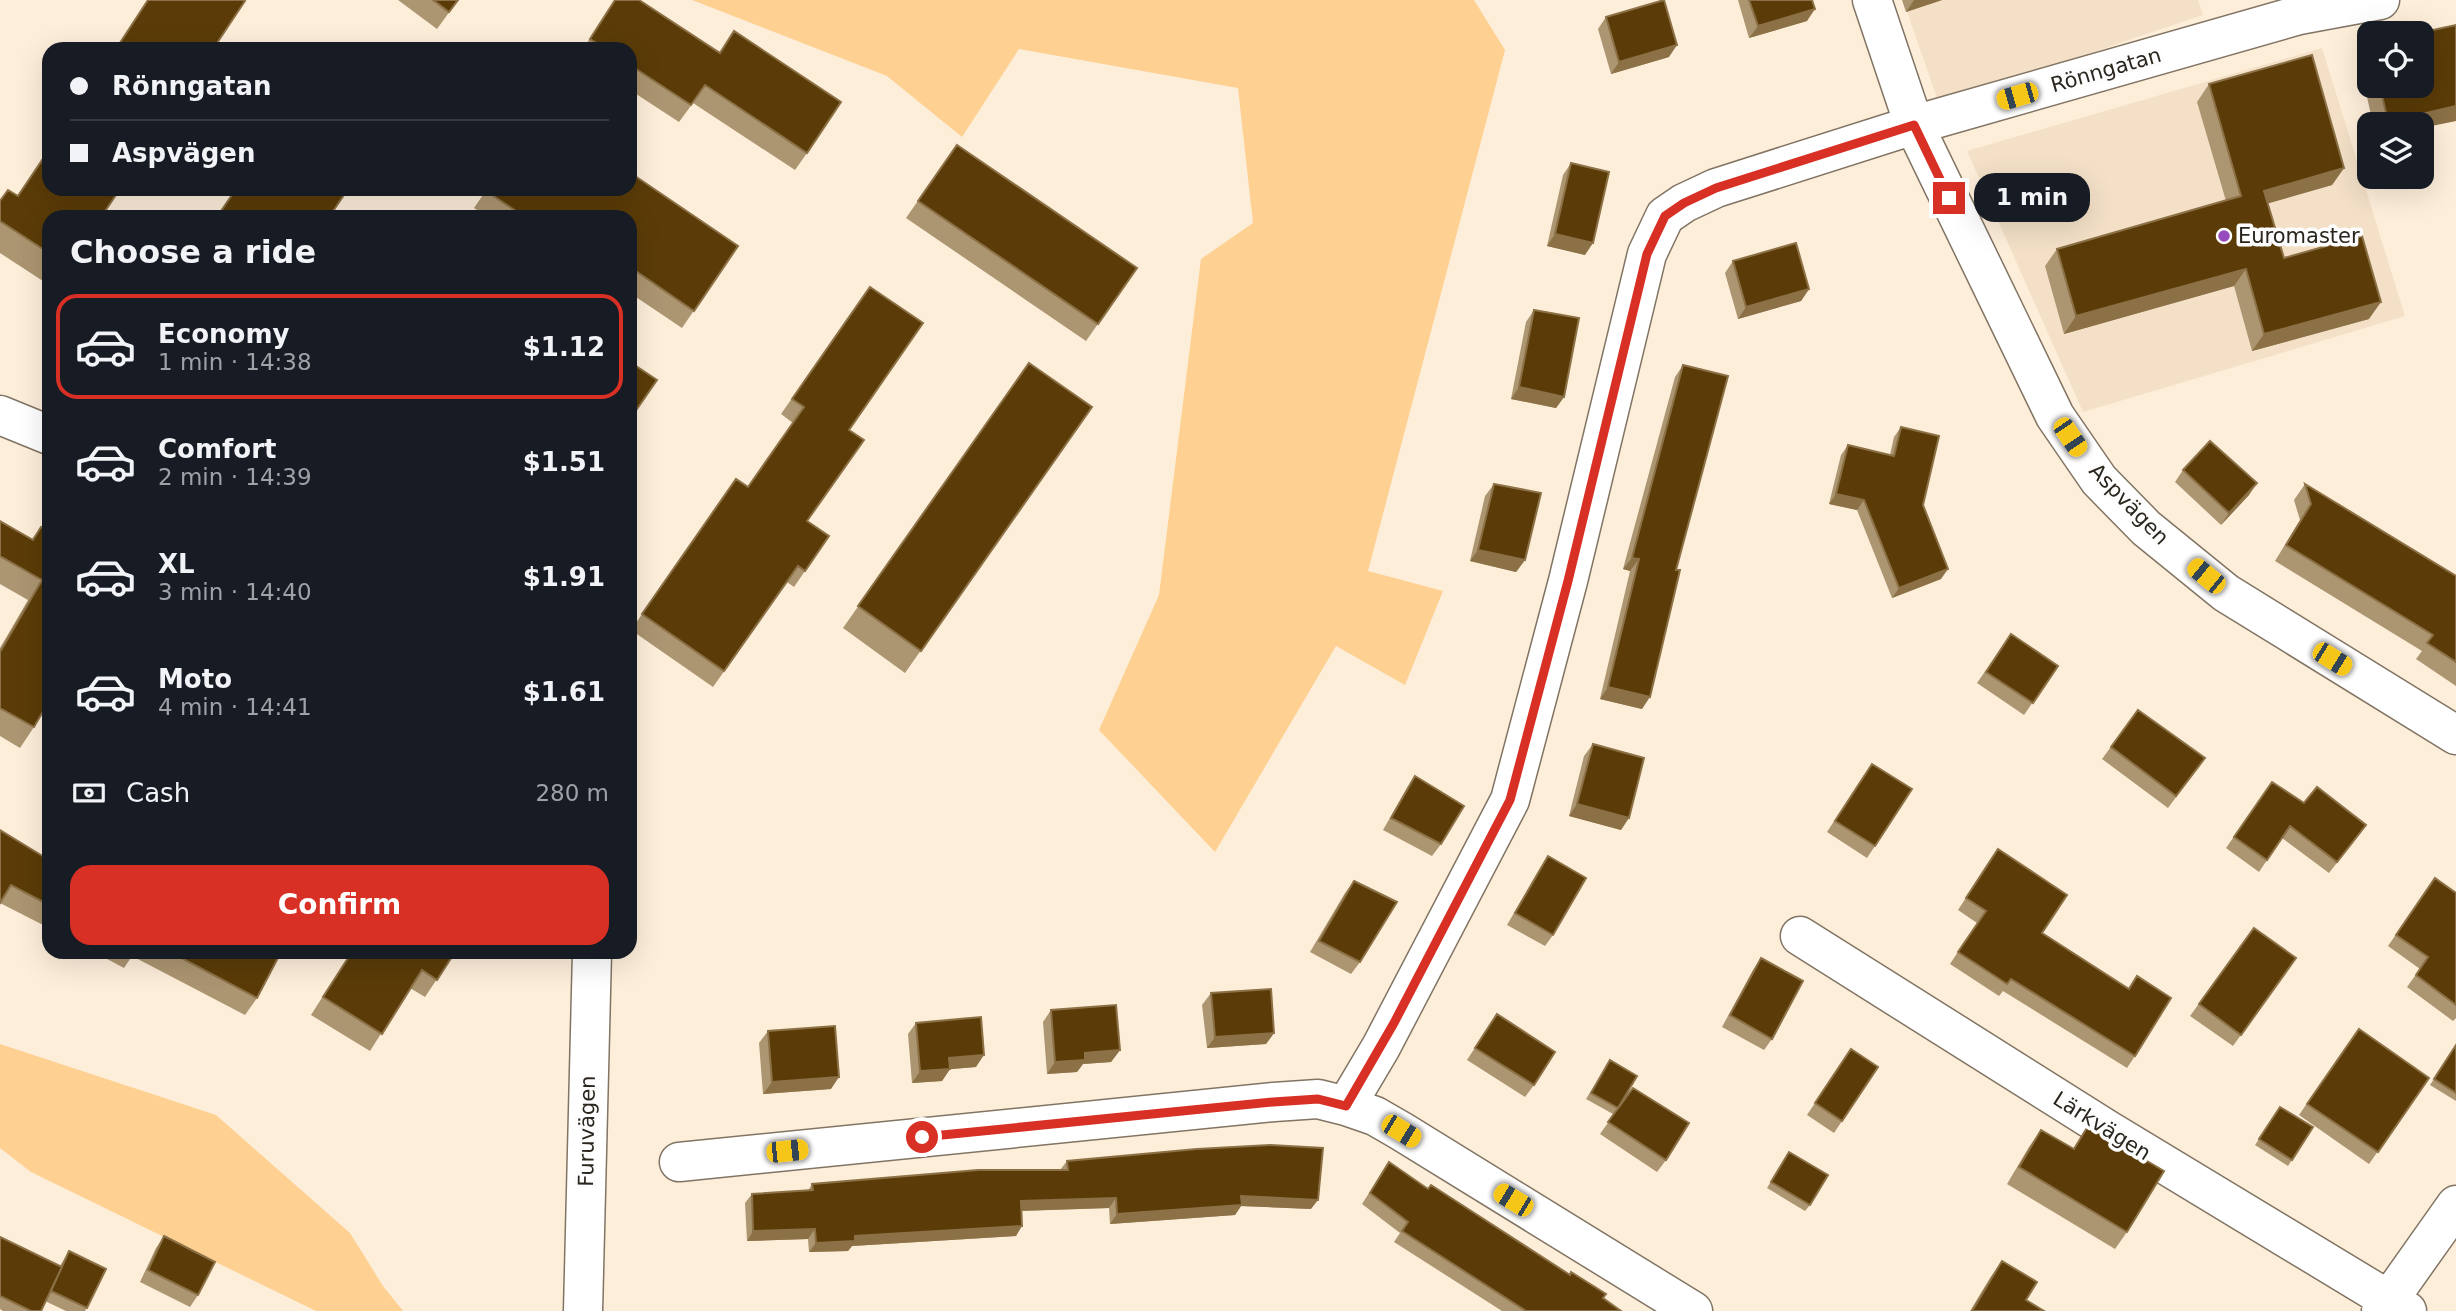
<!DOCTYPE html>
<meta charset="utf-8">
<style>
body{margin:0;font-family:"DejaVu Sans",sans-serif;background:#242831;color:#f1f3f6;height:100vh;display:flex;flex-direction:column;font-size:26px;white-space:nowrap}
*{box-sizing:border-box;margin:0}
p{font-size:23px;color:#9ea1a6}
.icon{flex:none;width:38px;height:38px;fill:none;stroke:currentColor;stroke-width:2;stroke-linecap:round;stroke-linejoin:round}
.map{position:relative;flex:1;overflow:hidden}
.panel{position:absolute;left:42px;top:210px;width:595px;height:749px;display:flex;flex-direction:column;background:#171b24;border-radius:21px;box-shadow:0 7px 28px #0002}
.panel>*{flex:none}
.top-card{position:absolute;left:42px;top:42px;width:595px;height:154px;border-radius:21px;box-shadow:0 7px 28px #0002;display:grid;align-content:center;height:154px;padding:0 28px;background:#171b24}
.tools{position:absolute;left:2357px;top:21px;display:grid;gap:14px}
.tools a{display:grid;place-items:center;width:77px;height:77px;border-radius:14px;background:#171b24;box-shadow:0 7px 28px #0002;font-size:35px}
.end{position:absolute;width:32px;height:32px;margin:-16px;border:9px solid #d93025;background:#fff;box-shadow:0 0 0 4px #fff}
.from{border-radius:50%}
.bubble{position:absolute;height:49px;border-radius:21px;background:#171b24;box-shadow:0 7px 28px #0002;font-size:23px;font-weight:700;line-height:49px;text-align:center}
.car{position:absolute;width:21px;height:42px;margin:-21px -10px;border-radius:9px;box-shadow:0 0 5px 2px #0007;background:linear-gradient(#f5c518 24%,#345 0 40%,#f5c518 0 76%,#345 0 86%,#f5c518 0)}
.top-card b{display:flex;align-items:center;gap:24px;height:66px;font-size:26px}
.top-card b+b{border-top:2px solid #363941}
.top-card i{width:18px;height:18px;background:#f1f3f6}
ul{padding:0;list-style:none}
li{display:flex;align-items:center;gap:21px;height:105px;margin:0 14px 10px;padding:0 14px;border:4px solid transparent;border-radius:21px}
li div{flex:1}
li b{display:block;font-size:26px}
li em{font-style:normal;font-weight:700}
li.current{border-color:#d93025}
li>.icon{width:63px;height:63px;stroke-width:1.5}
h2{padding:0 28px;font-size:32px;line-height:84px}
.pay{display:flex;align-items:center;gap:18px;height:77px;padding:0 28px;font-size:26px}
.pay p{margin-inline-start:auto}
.action{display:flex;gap:14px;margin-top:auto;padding:14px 28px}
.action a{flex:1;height:80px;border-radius:21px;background:#d93025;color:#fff;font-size:28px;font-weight:700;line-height:80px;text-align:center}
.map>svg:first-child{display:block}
.built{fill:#f3e0c7}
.green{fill:#fed092}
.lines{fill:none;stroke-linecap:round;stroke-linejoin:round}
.minor-casing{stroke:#817463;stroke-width:41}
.minor{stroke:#fff;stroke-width:38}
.wall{fill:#ac9571}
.shaded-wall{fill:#8c7147}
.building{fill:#5b3c08;stroke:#8c7147;stroke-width:2}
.route{stroke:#d93025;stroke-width:9}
.poi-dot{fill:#974bbd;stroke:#fdfdfd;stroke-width:2.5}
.labels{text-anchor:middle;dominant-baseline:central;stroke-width:7;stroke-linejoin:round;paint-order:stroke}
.street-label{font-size:21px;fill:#2a251d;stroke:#fdfdfd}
.poi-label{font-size:21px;fill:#2a251d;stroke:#fdfdfd;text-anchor:start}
</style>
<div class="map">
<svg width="2456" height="1311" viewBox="0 0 2456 1311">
<rect width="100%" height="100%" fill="#fdeeda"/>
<path class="built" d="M 1903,0 L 2198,0 L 2203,15 L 1939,104 Z
M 2322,48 L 2405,316 L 2083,412 L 1967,151 Z"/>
<path class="green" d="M 692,0 L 1474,0 L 1505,50 L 1368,571 L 1443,591 L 1405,685 L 1336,646 L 1215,852 L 1099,730 L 1159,595 L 1201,259 L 1253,223 L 1238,88 L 1019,49 L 962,137 L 887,76 Z
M 0,1044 L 216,1115 L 350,1233 L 383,1286 L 403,1311 L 316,1311 L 31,1172 L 0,1148 Z"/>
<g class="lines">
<g class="minor-casing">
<path id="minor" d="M 1872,0 L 1914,125 L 2055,416 L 2099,480 L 2146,528 L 2226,593 L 2456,735
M 0,415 L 49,435
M 1800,936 L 2108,1130 L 2407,1311
M 1346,1106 L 1375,1116 L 1401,1131 L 1693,1311
M 679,1162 L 1274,1102 L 1318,1099 L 1346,1106 L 1381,1047 L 1510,800 L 1568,581 L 1647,254 L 1665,216 L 1684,203 L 1716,188 L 1914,125 L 2299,15 L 2380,0
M 583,1311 L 592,952
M 2381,1311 L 2456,1205"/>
</g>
<use href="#minor" class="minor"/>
</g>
<path class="wall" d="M 398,0 L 458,0 L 437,29 Z
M 615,0 L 720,52 L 734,31 L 807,153 L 795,170 L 693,103 L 679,122 L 630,90 L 630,49 L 583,49 Z
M 1738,0 L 1812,0 L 1807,21 L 1749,38 Z
M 1902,0 L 1942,0 L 1906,12 Z
M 1606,17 L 1669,57 L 1611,74 L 1598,29 Z
M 2370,46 L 2370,86 L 2422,86 L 2422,124 L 2373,124 L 2359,61 Z
M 2209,84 L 2344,168 L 2332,185 L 2268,203 L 2284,258 L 2369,319 L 2252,351 L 2234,286 L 2064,334 L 2045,266 L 2057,249 L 2226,201 L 2197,102 Z
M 957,145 L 1137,268 L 1086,341 L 906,218 Z
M 49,148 L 49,285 L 0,253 L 0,201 L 17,196 Z
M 1571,163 L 1585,255 L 1547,246 L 1563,175 Z
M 487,189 L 624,192 L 738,246 L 682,328 L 630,293 L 630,217 L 488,217 L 474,208 Z
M 1733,261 L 1809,289 L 1801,301 L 1738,319 L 1725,273 Z
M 870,287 L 849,430 L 807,521 L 829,536 L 794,587 L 787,582 L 713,687 L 631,630 L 736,479 L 748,487 L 793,423 L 781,414 Z
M 1534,310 L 1564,397 L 1556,408 L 1511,399 L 1526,322 Z
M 1029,363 L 1092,407 L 905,673 L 843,628 Z
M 1683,365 L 1676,570 L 1642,709 L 1600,699 L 1630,571 L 1623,569 L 1675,377 Z
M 1901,427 L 1923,505 L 1941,579 L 1892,598 L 1857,510 L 1829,504 L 1841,455 L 1848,445 L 1890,455 L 1894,437 Z
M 2183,470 L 2249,495 L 2221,525 L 2175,482 Z
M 1494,484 L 1525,560 L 1516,572 L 1470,561 L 1485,496 Z
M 2305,484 L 2456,576 L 2456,686 L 2416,659 L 2422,651 L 2275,561 L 2300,520 L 2294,500 Z
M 0,522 L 32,539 L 41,527 L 49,531 L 34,727 L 20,748 L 0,736 L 0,648 L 28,600 L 0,584 Z
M 2011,634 L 2058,666 L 2024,715 L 1977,683 Z
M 2138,710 L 2205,758 L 2168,808 L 2102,759 Z
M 1593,744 L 1621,830 L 1569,816 L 1584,756 Z
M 1864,775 L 1875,846 L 1867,858 L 1827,832 Z
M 1415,776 L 1441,844 L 1432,856 L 1383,830 L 1407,788 Z
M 2272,782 L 2304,803 L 2357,837 L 2329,873 L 2282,838 L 2259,872 L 2226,848 Z
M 0,830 L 49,860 L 49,928 L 0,903 Z
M 1548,856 L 1553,935 L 1545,946 L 1507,925 L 1540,868 Z
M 1990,861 L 2042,933 L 2128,989 L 2137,976 L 2135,1056 L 2127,1068 L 2003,991 L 1999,996 L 1950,964 L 1977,923 L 1958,910 Z
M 2435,878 L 2456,893 L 2456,1018 L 2453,1021 L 2407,987 L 2420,969 L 2388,946 Z
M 1354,881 L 1360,962 L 1351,974 L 1310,952 L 1345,893 Z
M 2254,928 L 2296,958 L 2233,1046 L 2190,1016 Z
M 94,952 L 281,952 L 257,998 L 245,1015 L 132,956 L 124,968 Z
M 351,952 L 455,952 L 425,997 L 410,988 L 370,1051 L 311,1015 Z
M 1761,958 L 1772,1039 L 1764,1050 L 1722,1027 L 1753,970 Z
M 1211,993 L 1274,1033 L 1266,1044 L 1207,1048 L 1202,1005 Z
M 1051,1010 L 1120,1050 L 1111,1062 L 1083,1064 L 1077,1072 L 1047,1074 L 1043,1022 Z
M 1497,1014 L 1534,1085 L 1525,1097 L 1467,1060 Z
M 916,1023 L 976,1067 L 950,1069 L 942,1081 L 912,1083 L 908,1034 Z
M 2359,1029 L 2429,1078 L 2369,1164 L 2299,1115 Z
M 768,1031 L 831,1089 L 763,1094 L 759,1043 Z
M 2456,1045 L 2456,1101 L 2430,1085 Z
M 1851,1049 L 1878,1067 L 1834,1133 L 1807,1115 Z
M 1610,1060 L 1618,1108 L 1613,1114 L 1586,1099 Z
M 1633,1088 L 1666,1160 L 1657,1172 L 1600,1134 Z
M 2280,1107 L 2313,1127 L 2288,1166 L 2255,1145 Z
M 2088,1126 L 2127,1232 L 2115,1249 L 2007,1184 L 2029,1147 L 2041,1130 L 2073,1149 Z
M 1785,1158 L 1810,1205 L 1805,1211 L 1767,1188 Z
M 1067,1161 L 1311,1209 L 1241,1206 L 1235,1215 L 1110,1224 L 1109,1208 L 1022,1211 L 1016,1236 L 852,1246 L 848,1251 L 809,1252 L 808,1239 L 747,1241 L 745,1203 L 752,1194 L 808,1191 L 812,1184 L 1060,1170 Z
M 1389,1162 L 1428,1189 L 1603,1298 L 1621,1311 L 1502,1311 L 1394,1242 L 1400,1233 L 1362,1204 Z
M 164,1236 L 198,1295 L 190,1307 L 140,1282 L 156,1248 Z
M 0,1237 L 60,1266 L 69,1251 L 87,1308 L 85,1311 L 66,1311 L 45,1301 L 41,1311 L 3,1311 L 0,1309 Z
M 2002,1261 L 2026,1300 L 2044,1311 L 1970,1311 L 1990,1278 Z"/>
<path class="shaded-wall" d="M 1914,0 L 1942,0 L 1906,12 Z
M 1815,9 L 1807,21 L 1749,38 L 1758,26 Z
M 1677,45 L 1669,57 L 1611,74 L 1619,62 Z
M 2456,106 L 2456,121 L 2422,128 L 2422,124 L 2386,124 L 2388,122 Z
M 2344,168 L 2332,185 L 2252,208 L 2264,191 Z
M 1555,234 L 1593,243 L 1585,255 L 1547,246 Z
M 2246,269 L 2234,286 L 2064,334 L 2076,316 Z
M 1809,289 L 1801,301 L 1738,319 L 1746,307 Z
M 2381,302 L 2369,319 L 2252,351 L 2264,334 Z
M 1519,387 L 1564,397 L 1556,408 L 1511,399 Z
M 2257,483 L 2249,495 L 2221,525 L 2229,513 Z
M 1836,494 L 1864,500 L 1857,510 L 1829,504 Z
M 1478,550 L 1525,560 L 1516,572 L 1470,561 Z
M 1632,558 L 1639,559 L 1630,571 L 1623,569 Z
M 1948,569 L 1941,579 L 1892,598 L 1899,588 Z
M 1608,687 L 1650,697 L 1642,709 L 1600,699 Z
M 1577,804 L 1629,818 L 1621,830 L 1569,816 Z
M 1274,1033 L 1266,1044 L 1207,1048 L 1215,1037 Z
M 1120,1050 L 1111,1062 L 1083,1064 L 1077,1072 L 1047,1074 L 1055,1062 L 1085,1053 Z
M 984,1055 L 976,1067 L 941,1070 L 949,1058 Z
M 950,1069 L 942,1081 L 912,1083 L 920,1071 Z
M 839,1077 L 831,1089 L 763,1094 L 772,1082 Z
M 1241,1196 L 1318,1200 L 1311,1209 L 1241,1206 L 1235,1215 L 1110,1224 L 1117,1214 Z
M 1116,1198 L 1109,1208 L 1015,1211 L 1021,1201 Z
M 1022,1226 L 1016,1236 L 852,1246 L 848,1251 L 809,1252 L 816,1243 L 855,1236 Z
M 815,1229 L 808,1239 L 747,1241 L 753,1231 Z"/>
<path class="building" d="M 148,0 L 243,0 L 245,1 L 213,49 L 116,49 Z
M 433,0 L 458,0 L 449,12 Z
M 615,0 L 639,0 L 720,53 L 734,31 L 841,102 L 807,153 L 705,85 L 691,105 L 630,65 L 630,49 L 606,49 L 590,39 Z
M 1664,0 L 1677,45 L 1619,62 L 1606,17 Z
M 1749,0 L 1812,0 L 1815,9 L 1758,26 Z
M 2456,25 L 2456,106 L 2388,122 L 2380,86 L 2422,86 L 2422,33 L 2419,33 Z
M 2312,55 L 2344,168 L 2264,191 L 2284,258 L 2362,236 L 2381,302 L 2264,334 L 2246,269 L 2076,316 L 2057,249 L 2241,196 L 2209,84 Z
M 957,145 L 1137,268 L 1098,324 L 918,201 Z
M 49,150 L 49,189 L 120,189 L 101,217 L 49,217 L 49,253 L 0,221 L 0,201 L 8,190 L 18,196 Z
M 1571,163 L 1609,172 L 1593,243 L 1555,234 Z
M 635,176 L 738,246 L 694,311 L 630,267 L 630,217 L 525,217 L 486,191 L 487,189 L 620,189 L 624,192 L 626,189 L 630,189 L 630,184 Z
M 236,189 L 348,189 L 329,217 L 217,217 Z
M 1796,243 L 1809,289 L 1746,307 L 1733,261 Z
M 870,287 L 923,323 L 849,430 L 864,440 L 807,521 L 829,536 L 805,571 L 798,566 L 724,671 L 642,614 L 736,479 L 748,487 L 804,407 L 792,399 Z
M 1534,310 L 1579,318 L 1564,397 L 1519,387 Z
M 630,362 L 657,380 L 630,419 Z
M 1029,363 L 1092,407 L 921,651 L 858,606 Z
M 1683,365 L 1728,376 L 1676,570 L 1680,570 L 1650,697 L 1608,687 L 1639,559 L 1632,558 Z
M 1901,427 L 1939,436 L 1923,505 L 1948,569 L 1899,588 L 1864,500 L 1836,494 L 1848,445 L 1894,456 Z
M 2210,441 L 2257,483 L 2229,513 L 2183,470 Z
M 1494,484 L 1541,493 L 1525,560 L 1478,550 Z
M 2305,484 L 2456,576 L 2456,662 L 2427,643 L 2433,635 L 2286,545 L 2311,504 Z
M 0,521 L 33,540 L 41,527 L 49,531 L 49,701 L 34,727 L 0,708 L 0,652 L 42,580 L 0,556 Z
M 2011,634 L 2058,666 L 2033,703 L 1986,672 Z
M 2138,710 L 2205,758 L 2176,796 L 2111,747 Z
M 1593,744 L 1644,758 L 1629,818 L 1577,804 Z
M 1872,764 L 1912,789 L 1875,846 L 1835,821 Z
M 1415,776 L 1464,806 L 1441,844 L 1391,818 Z
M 2272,782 L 2304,803 L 2317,787 L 2366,825 L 2337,862 L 2290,826 L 2267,860 L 2234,837 Z
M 0,830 L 49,860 L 49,905 L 11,885 L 0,903 Z
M 1998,849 L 2067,895 L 2042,933 L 2129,989 L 2137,976 L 2171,998 L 2135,1056 L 2011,979 L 2007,984 L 1958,952 L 1986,911 L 1966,898 Z
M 1548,856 L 1586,878 L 1553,935 L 1515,913 Z
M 2435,878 L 2456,893 L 2456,1005 L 2416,975 L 2428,957 L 2396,935 Z
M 1354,881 L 1397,902 L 1360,962 L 1319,941 Z
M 2254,928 L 2296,958 L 2241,1035 L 2199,1004 Z
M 170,952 L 281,952 L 257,998 Z
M 352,952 L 455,952 L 437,980 L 422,970 L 382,1034 L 323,997 Z
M 1761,958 L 1803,981 L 1772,1039 L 1730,1015 Z
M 1271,989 L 1274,1033 L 1215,1037 L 1211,993 Z
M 1116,1005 L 1120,1050 L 1085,1053 L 1085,1060 L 1055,1062 L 1051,1010 Z
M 1497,1014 L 1555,1052 L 1534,1085 L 1475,1048 Z
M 981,1017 L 984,1055 L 949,1058 L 950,1069 L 920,1071 L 916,1023 Z
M 835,1026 L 839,1077 L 772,1082 L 768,1031 Z
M 2359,1029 L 2429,1078 L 2378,1152 L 2307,1104 Z
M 2456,1045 L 2456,1093 L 2434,1079 Z
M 1851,1049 L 1878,1067 L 1842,1121 L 1815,1103 Z
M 1610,1060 L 1637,1076 L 1618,1108 L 1591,1093 Z
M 1633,1088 L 1689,1123 L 1666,1160 L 1608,1122 Z
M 2280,1107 L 2313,1127 L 2292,1160 L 2259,1139 Z
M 2088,1126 L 2164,1171 L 2127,1232 L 2019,1167 L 2041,1130 L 2074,1149 Z
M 1270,1145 L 1323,1148 L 1318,1200 L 1241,1196 L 1242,1205 L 1117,1214 L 1116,1198 L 1021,1201 L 1022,1226 L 855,1236 L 855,1241 L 816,1243 L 815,1229 L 753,1231 L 752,1194 L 813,1190 L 812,1184 L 978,1170 L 1068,1170 L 1067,1161 L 1197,1149 Z
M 1789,1152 L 1828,1175 L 1810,1205 L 1771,1182 Z
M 1389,1162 L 1428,1189 L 1431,1185 L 1570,1275 L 1571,1272 L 1606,1294 L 1603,1298 L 1621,1311 L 1526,1311 L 1402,1231 L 1408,1222 L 1370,1193 Z
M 164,1236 L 215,1262 L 198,1295 L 148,1270 Z
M 0,1237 L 62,1267 L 41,1311 L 31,1311 L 0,1296 Z
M 69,1251 L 106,1269 L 87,1308 L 51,1291 Z
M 2002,1261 L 2037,1282 L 2026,1300 L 2044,1311 L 1972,1311 Z"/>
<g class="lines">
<path class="route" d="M 922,1137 L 1273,1102 L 1318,1099 L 1346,1106 L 1394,1023 L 1510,800 L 1568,581 L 1647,254 L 1665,216 L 1684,203 L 1716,188 L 1914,125 L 1949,198"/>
</g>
<circle class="poi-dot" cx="2224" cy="236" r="7"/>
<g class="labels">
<g class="street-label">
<text transform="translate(2106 70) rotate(-16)">Rönngatan</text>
<text transform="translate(2129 504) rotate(46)">Aspvägen</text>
<text transform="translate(2102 1126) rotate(32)">Lärkvägen</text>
<text transform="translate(587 1131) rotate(-89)">Furuvägen</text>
</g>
<g class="poi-label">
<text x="2238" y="236">Euromaster</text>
</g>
</g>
</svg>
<div class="tools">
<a><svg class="icon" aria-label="locate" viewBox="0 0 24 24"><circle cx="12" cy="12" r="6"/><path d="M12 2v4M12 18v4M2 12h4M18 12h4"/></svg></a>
<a><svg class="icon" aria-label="layers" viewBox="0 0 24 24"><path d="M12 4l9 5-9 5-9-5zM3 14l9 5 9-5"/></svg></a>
</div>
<i class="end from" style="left:922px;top:1137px"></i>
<i class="end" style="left:1949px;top:198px"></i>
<div class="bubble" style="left:1974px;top:173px;width:116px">1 min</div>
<i class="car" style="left:2017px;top:96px;rotate:254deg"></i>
<i class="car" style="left:2070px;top:437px;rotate:146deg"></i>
<i class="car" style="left:2206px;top:576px;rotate:309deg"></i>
<i class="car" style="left:2332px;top:659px;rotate:122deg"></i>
<i class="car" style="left:1401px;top:1131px;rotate:121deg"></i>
<i class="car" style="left:787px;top:1151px;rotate:84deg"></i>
<i class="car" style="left:1513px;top:1200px;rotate:301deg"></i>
<div class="top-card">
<b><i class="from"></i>Rönngatan</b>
<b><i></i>Aspvägen</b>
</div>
<section class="panel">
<h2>Choose a ride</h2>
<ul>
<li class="current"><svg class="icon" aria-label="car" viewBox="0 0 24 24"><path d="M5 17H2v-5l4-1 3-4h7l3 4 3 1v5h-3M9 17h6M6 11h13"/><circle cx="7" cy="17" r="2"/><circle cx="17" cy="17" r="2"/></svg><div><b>Economy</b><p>1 min · 14:38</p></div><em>$1.12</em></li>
<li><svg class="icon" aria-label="car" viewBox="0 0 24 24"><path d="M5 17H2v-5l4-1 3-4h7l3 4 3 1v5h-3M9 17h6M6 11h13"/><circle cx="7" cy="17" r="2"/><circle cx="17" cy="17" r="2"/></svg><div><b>Comfort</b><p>2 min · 14:39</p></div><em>$1.51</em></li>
<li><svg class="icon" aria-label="car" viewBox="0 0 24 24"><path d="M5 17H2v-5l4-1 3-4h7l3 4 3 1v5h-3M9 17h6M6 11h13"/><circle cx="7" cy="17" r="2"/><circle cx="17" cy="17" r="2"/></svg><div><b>XL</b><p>3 min · 14:40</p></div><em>$1.91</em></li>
<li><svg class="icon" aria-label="car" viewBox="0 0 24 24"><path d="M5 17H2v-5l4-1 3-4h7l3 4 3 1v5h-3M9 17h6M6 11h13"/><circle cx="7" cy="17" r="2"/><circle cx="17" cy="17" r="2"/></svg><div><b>Moto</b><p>4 min · 14:41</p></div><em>$1.61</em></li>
</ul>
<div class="pay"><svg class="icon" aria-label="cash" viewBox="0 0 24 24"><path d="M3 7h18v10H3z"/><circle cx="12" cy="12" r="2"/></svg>Cash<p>280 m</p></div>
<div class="action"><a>Confirm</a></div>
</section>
</div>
